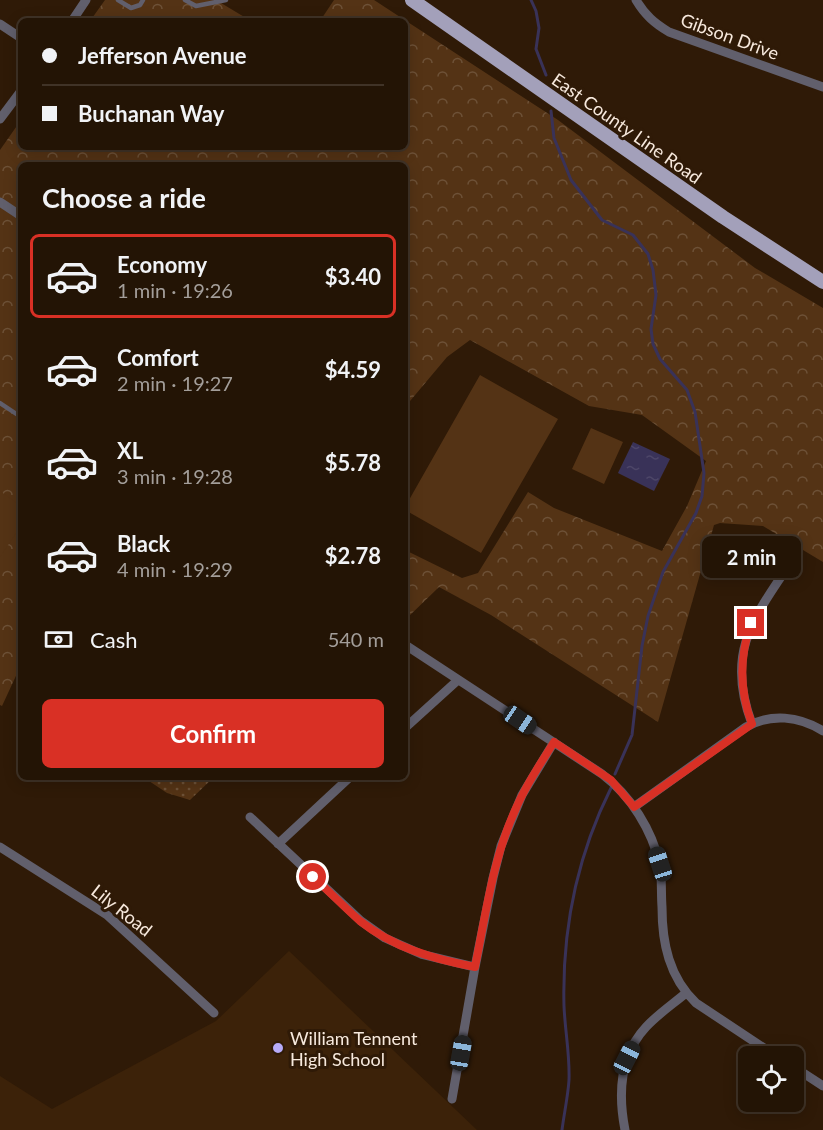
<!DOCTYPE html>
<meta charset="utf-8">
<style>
body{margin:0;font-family:Lato,sans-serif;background:#2b1d0f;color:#f1f3f6;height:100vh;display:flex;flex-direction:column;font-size:22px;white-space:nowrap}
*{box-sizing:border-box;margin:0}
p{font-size:20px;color:#a39e9a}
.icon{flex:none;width:33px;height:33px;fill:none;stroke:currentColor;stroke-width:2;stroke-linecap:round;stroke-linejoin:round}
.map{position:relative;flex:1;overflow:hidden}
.details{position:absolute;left:18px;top:162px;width:390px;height:618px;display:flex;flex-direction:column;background:#231405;border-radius:9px;box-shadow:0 3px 15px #0003,0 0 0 2px #403327}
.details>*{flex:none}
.banner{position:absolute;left:18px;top:18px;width:390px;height:132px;border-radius:9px;box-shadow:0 3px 15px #0003,0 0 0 2px #403327;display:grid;align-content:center;height:132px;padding:0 24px;background:#231405}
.fabs{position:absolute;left:738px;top:1046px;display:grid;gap:12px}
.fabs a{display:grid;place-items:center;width:66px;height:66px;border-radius:9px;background:#231405;box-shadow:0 3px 15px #0003,0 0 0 2px #403327;font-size:30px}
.end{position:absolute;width:27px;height:27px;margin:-14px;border:8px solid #d93025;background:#fff;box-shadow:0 0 0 3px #fff}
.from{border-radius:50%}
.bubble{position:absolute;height:42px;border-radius:9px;background:#231405;box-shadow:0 3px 15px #0003,0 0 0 2px #403327;font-size:20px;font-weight:700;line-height:42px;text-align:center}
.car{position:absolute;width:18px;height:36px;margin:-18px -9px;border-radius:8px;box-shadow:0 0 4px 2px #0007;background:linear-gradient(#222 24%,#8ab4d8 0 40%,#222 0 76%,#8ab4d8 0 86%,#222 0)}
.banner b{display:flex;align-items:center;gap:21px;height:57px;font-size:22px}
.banner b+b{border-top:2px solid #403327}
.banner i{width:15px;height:15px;background:#f1f3f6}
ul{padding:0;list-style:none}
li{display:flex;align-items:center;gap:18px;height:84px;margin:0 12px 9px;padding:0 12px;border:3px solid transparent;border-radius:9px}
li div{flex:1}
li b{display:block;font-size:22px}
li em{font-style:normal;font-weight:700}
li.on{border-color:#d93025}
li>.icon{width:54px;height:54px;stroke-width:1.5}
h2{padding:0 24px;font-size:27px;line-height:72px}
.pay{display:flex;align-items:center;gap:15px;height:66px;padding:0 24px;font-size:22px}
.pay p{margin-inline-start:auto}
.primary-button{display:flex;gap:12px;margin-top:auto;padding:12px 24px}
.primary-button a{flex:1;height:69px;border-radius:9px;background:#d93025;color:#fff;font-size:24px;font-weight:700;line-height:69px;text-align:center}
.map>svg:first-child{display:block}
.built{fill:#3c2209}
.grass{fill:url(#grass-dots)}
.forest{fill:url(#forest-crowns)}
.pitch{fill:#543315}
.water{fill:url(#water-ripples)}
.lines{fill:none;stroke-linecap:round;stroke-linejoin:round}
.stream{stroke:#393258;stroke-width:3}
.service{stroke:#615f6c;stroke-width:4.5}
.minor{stroke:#615f6c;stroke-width:9}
.primary{stroke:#a3a0ba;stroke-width:14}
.route{stroke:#d93025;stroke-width:8}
.poi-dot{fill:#b7abf8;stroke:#2f1a07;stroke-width:2}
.labels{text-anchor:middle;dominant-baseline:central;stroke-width:6;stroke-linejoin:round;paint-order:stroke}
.street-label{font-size:18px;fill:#f7e9dd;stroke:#2f1a07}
.poi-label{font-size:18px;fill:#f7e9dd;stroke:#2f1a07;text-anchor:start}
</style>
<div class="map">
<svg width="823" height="1130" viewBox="0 0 823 1130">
<defs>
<pattern id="grass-dots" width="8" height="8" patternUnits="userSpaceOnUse" patternTransform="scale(1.5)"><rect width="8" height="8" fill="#543315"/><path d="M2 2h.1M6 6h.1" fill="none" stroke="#6d5137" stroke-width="1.8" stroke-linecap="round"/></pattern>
<pattern id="forest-crowns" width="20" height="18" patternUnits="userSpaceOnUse" patternTransform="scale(1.5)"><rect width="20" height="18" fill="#543315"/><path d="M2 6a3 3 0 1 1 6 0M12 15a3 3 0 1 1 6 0" fill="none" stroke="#6d5137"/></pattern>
<pattern id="water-ripples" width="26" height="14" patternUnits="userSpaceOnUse" patternTransform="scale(1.5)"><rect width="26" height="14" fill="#393258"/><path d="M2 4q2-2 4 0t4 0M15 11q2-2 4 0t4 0" fill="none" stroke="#4d4668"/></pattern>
</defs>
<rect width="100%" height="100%" fill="#2f1a07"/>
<path class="built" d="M 289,951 L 477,1130 L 0,1130 L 0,1076 L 52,1109 L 216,1021 Z"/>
<path class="grass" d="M 143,777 L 214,777 L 190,800 L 167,793 Z"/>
<path class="forest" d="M 105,0 L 216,0 L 251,21 L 90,21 Z
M 334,0 L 374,0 L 558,120 L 755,268 L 823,308 L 823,562 L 763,526 L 720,523 L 714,525 L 658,722 L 491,615 L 439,587 L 405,620 L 405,550 L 462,578 L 478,573 L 528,492 L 554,508 L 662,551 L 687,506 L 706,461 L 642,415 L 589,406 L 470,340 L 447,357 L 405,407 L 405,165 L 21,165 L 21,665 L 2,706 L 0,705 L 0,150 L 21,120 L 21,147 L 405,147 L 405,21 L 320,21 Z"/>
<path class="pitch" d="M 480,375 L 558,419 L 481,553 L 405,510 L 405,507 Z
M 591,428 L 623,442 L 604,484 L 572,469 Z
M 0,491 L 21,506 L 21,526 L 0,557 Z"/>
<path class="water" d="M 633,442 L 670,459 L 654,491 L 618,473 Z"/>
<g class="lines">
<path class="stream" d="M 531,0 L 536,11 L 539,28 L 536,49 L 546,75
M 551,111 L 554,138 L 571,180 L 602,220 L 633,235 L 648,254 L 653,270 L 656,295 L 651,329 L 653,344 L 660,359 L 687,390 L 695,412 L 704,473 L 702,496 L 696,513 L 663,572 L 648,616 L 642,646 L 632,735 L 615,774
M 562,1130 C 564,1114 568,1096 569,1080 C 570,1055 565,1031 564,1006 C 562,931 577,856 611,788"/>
<path class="service" d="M 118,0 L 131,8 L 140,5 L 143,0
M 185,0 L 196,6 L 226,0
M 0,403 L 21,417"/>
<path class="minor" d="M 636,0 C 645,15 654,23 669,32 L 823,87
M 72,21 L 86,0
M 0,24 L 21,38
M 0,119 L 21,91
M 0,202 L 21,216
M 407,646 L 602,774 C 631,796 652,830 660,865 C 662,879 661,893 662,907 C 662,943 669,977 696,1003 L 776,1056
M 752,724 C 726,655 751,621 789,565
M 405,728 L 458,680
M 634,807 L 746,727 C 771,713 799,716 823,731
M 250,817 L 361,921 L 385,938 L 421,954 L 475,967
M 278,844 L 350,777
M 0,847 L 107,915 L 214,1013
M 794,1067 L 823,1086
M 452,1099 L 475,967 L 493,878 L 501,846 L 522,795 L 554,742
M 625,1130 C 618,1094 620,1055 646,1027 C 658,1014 673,1004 686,993"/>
<path class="primary" d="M 412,0 L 723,217 L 823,282"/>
</g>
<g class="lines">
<path class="route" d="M 313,877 C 329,891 344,907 360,921 C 394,948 434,959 475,967 C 486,913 493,857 517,806 C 527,783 541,763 554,742 L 611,780 L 634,807 L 752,724 C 739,690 739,658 751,623"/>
</g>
<circle class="poi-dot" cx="278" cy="1048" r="6"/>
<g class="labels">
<g class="street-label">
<text transform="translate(730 36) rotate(20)">Gibson Drive</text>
<text transform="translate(627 128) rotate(35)">East County Line Road</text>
<text transform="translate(122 910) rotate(38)">Lily Road</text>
</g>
<g class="poi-label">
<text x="290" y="1038">William Tennent<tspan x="290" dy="21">High School</tspan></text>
</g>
</g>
</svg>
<div class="fabs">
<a><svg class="icon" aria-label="locate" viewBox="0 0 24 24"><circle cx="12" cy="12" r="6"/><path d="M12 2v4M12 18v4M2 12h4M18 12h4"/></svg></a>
</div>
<i class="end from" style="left:313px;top:877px"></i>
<i class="end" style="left:751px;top:623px"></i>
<div class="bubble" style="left:702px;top:536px;width:99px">2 min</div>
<i class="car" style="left:520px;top:720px;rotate:124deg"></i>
<i class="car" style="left:660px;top:864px;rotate:342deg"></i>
<i class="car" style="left:461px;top:1053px;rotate:10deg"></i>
<i class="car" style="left:627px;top:1058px;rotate:27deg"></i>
<div class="banner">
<b><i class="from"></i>Jefferson Avenue</b>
<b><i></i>Buchanan Way</b>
</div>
<section class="details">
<h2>Choose a ride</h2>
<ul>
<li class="on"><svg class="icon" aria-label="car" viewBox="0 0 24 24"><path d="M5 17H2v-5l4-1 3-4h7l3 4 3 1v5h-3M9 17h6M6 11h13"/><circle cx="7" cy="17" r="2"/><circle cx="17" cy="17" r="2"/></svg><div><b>Economy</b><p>1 min · 19:26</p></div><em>$3.40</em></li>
<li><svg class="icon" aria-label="car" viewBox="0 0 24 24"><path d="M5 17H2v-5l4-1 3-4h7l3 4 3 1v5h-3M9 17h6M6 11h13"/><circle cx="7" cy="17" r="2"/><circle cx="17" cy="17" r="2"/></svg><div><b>Comfort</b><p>2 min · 19:27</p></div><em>$4.59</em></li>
<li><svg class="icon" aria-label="car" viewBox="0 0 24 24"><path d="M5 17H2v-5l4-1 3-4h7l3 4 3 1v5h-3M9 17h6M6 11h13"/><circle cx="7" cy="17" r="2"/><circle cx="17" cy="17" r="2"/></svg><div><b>XL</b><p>3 min · 19:28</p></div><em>$5.78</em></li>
<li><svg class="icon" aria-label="car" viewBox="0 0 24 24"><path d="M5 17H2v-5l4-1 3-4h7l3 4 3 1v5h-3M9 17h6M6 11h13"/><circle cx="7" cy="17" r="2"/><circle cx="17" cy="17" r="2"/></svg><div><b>Black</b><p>4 min · 19:29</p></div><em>$2.78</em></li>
</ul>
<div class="pay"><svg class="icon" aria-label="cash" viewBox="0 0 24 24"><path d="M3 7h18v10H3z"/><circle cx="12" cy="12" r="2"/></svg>Cash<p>540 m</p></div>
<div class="primary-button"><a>Confirm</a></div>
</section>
</div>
